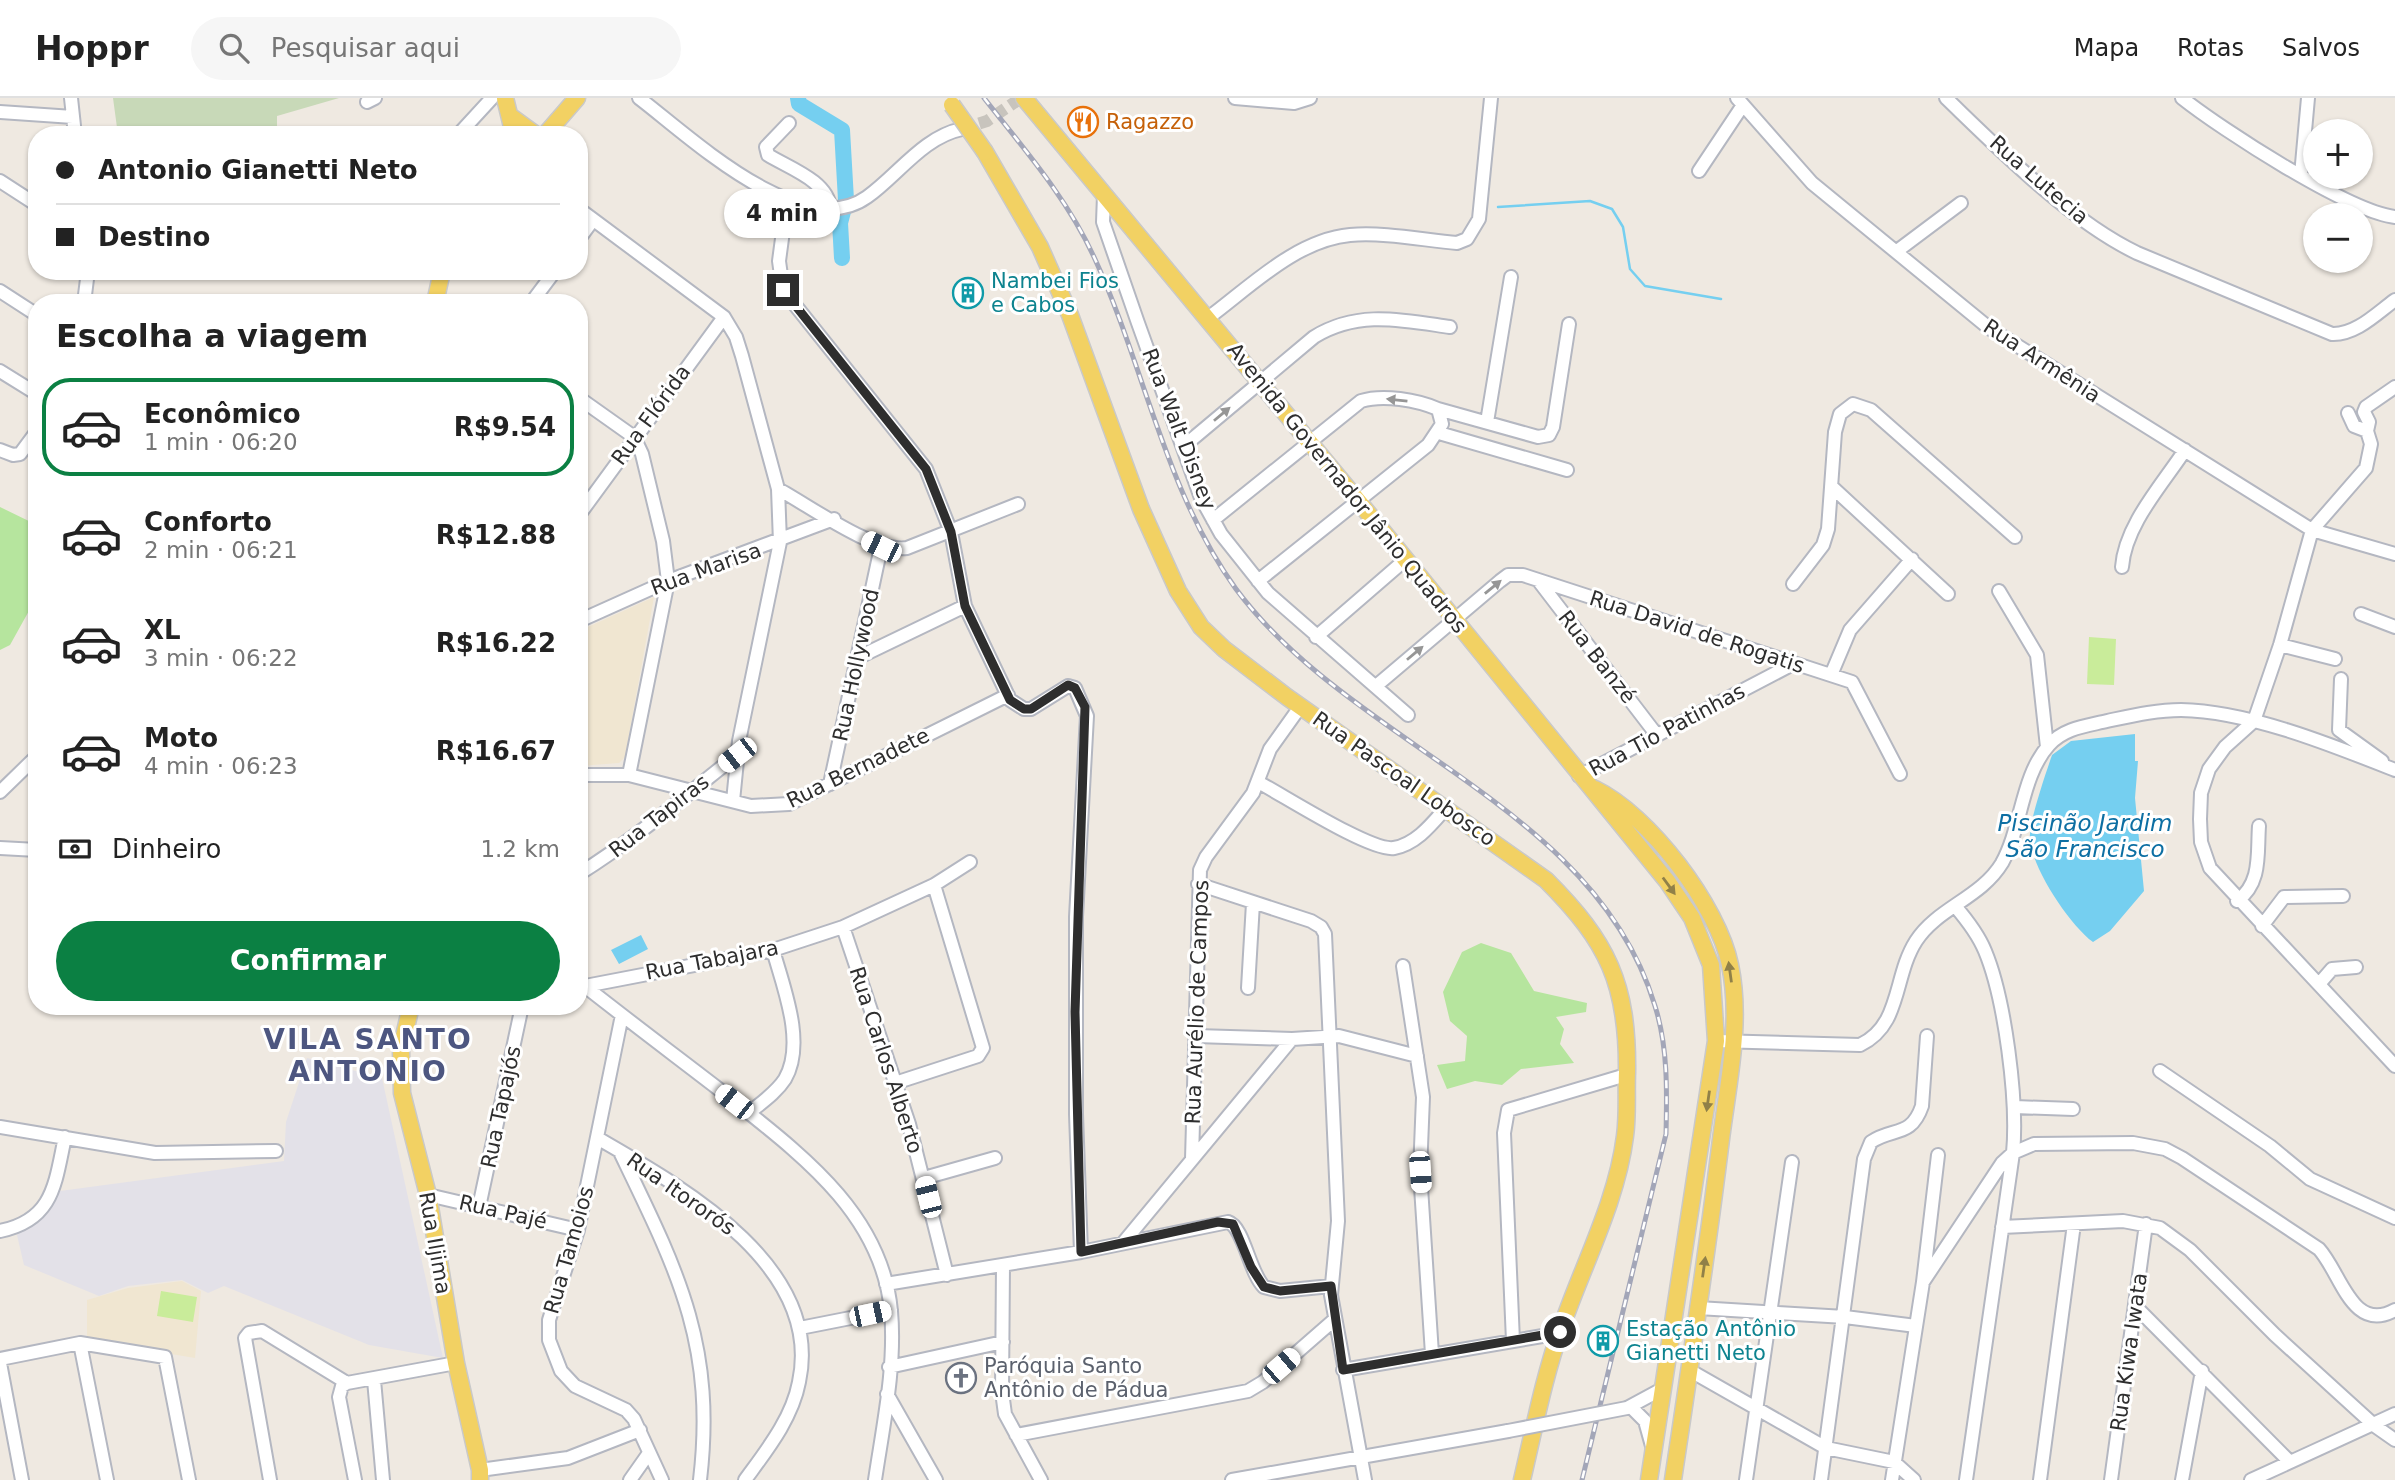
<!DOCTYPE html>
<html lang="pt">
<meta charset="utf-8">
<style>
body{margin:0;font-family:"DejaVu Sans",sans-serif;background:#f6f6f6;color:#222;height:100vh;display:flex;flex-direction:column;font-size:26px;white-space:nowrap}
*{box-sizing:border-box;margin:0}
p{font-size:23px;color:#767676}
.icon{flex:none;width:38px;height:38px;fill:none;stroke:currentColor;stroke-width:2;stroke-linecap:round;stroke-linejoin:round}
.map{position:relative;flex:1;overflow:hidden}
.details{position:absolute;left:28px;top:196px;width:560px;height:721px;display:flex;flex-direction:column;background:#fff;border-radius:28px;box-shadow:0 2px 5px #0004}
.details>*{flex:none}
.guide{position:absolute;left:28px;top:28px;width:560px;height:154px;border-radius:28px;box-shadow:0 2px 5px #0004;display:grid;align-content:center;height:154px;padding:0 28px;background:#fff}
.fabs{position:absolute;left:2303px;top:21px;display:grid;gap:14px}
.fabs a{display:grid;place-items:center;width:70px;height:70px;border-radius:50%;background:#fff;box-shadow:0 2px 5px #0004;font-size:35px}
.end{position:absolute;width:32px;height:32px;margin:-16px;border:9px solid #2e2e2e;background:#fff;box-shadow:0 0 0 4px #fff}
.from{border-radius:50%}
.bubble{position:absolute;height:49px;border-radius:24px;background:#fff;box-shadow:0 2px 5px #0004;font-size:23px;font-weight:700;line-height:49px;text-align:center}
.car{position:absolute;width:21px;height:42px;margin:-21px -10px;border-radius:9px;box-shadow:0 0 5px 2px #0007;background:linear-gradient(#fff 24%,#345 0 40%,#fff 0 76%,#345 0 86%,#fff 0)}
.guide b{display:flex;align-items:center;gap:24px;height:66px;font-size:26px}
.guide b+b{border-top:2px solid #e0e0e0}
.guide i{width:18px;height:18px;background:#222}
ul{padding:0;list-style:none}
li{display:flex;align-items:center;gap:21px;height:98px;margin:0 14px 10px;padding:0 14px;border:4px solid transparent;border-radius:28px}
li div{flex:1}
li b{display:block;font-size:26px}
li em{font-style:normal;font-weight:700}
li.on{border-color:#0b8043}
li>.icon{width:63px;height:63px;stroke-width:1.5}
h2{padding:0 28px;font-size:32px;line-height:84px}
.pay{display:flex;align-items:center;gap:18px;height:77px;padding:0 28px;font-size:26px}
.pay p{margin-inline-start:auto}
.primary-button{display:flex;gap:14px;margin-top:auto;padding:14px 28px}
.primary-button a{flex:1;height:80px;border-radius:42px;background:#0b8043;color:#fff;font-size:28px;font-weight:700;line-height:80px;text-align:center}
header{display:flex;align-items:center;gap:42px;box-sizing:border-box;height:98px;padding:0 35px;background:#fff;border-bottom:2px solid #e0e0e0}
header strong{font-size:33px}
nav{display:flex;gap:38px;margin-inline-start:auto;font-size:24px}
.search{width:490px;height:63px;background:#f6f6f6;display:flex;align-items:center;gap:18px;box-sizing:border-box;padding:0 24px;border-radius:38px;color:#767676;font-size:26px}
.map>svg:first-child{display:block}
.industrial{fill:#e3e1e8}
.education{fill:#f0e6d1}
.green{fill:#b6e59e}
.cemetery{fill:#c8d9b8}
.pitch{fill:#c9ec9a}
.water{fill:#75cff0}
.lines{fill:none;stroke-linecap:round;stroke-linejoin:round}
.stream{stroke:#75cff0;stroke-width:2.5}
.river{stroke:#75cff0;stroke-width:16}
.minor-tunnel{stroke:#c8c4bd;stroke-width:12;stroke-dasharray:12 6;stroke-linecap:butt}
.minor-casing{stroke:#b4b7c1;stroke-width:16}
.major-casing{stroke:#c9c9c9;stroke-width:19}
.minor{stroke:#fff;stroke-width:12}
.major{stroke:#f2d163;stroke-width:16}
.rail-casing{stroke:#a3a6b8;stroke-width:5}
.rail{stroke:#fff;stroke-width:2.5;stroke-dasharray:8;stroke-linecap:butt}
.minor-bridge-casing{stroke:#b4b7c1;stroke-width:16;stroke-linecap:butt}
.major-bridge-casing{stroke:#c9c9c9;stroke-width:19;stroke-linecap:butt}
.minor-bridge{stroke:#fff;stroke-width:12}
.major-bridge{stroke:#f2d163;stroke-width:16}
.oneway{fill:#969696}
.oneway2{fill:#908048}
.route{stroke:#2e2e2e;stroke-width:9}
.labels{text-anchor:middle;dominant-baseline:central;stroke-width:6;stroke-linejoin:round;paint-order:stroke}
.food-label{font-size:21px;fill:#c56008;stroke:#fff;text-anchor:start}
.street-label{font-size:21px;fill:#2e2e2e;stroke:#fff}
.culture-label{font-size:21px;fill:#0d838f;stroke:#fff;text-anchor:start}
.worship-label{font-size:21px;fill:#5b616d;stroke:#fff;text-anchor:start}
.water-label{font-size:23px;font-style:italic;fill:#0d6fa3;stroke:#fff}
.district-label{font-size:28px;font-weight:bold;letter-spacing:2px;fill:#4d5680;stroke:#fff}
</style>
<header>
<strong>Hoppr</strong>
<div class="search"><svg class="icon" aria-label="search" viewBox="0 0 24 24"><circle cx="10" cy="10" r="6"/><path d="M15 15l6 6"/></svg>Pesquisar aqui</div>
<nav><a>Mapa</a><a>Rotas</a><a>Salvos</a></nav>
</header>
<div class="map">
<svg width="2395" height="1382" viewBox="0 0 2395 1382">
<rect width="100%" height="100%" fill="#efe9e1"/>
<path class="industrial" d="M 307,960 L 382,980 L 443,1260 L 369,1247 L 224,1188 L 208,1195 L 182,1182 L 128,1188 L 99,1198 L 24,1167 L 17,1137 L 33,1125 L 60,1093 L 284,1063 L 286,1024 Z"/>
<path class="education" d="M 654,499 L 625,659 L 619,665 L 579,668 L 579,533 Z
M 182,1183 L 201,1193 L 195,1260 L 87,1242 L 87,1202 L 128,1190 Z"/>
<path class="green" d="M 0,409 L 37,427 L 37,509 L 30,511 L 10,547 L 0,552 Z
M 1481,845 L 1511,855 L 1534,893 L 1587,905 L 1586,914 L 1556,919 L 1564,931 L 1560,946 L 1574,965 L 1521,971 L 1502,987 L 1475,983 L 1447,991 L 1437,967 L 1465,963 L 1467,938 L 1450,923 L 1443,894 L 1462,854 Z"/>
<path class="cemetery" d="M 113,0 L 339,0 L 277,18 L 277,37 L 118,37 Z"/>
<path class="pitch" d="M 2089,539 L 2116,541 L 2114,587 L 2087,586 Z
M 161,1193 L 197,1199 L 193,1224 L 157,1218 Z"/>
<path class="water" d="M 2135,636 L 2135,663 L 2138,663 L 2135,700 L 2144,793 L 2110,833 L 2093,844 C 2070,827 2033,772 2030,742 C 2028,726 2046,675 2052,657 L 2071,643 Z
M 641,837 L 648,851 L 619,866 L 611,852 Z"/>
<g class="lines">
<path class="stream" d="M 1498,109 L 1590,103 L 1612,111 L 1623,129 L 1630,171 L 1645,188 L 1721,201"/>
<path class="river" d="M 798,0 L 799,6 L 842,32 L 846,102 L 840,125 L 842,160"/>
<path class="minor-tunnel" d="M 962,31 L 987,23 L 1021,0"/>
<g class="minor-casing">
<path id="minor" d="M 71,0 L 75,37
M 639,0 C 688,37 802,146 867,99 C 898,77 923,39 962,31
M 1235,0 L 1294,5 L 1310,0
M 1737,0 L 1812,85 L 1989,230 L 2312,432 L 2395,456
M 1946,0 C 2000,52 2070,123 2137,155 L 2332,236 C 2356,237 2377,215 2395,202
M 2182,0 C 2221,31 2349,114 2395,119
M 367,4 L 375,0
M 0,14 L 73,19
M 789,25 L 766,49 L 768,57 C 789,70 828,83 830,110
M 458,37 L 492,0
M 1699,73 L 1743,7
M 2301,77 L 2308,0
M 0,83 L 37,107
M 1104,97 L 1103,124 L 1138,225 L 1201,400 L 1221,436 L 1268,495 L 1408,617
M 787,103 L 779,163 L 783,192 L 926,371 L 951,434 L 965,508 L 1010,602 L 1024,611 L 1031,611 L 1068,588 L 1075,590 L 1087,618 L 1076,819 L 1076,1016 L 1081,1154
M 579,111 L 724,219 L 736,239 L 742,258 L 778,391 L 780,444 L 739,643 L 733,703
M 579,141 L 593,122
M 1897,153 L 1961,105
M 0,193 L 37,217
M 84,205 L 88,173
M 531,205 L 555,173
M 1208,220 C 1250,189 1296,142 1350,137 C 1384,134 1423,142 1457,145 L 1467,141 L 1479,121 L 1491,0
M 0,273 L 37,296
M 579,300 L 634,339 L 642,356 L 663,443 L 668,483 L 629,677
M 1438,311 L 1538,339 L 1549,337 L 1553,329 L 1569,226
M 2348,315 L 2354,328 L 2367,333 L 2371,346 L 2366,370 L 2312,432 L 2280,547 L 2254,623 L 2225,649 L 2209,671 L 2201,695 L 2200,721 L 2201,744 L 2210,770 L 2395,968
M 1487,324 L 1511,179
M 2367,333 L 2369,324 L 2364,314 L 2366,309 L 2395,289
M 1439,335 L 1567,372
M 1184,348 L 1314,239 C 1358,212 1401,222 1450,229
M 0,352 L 13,357 L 20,356 L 37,333
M 1832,389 L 1948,496
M 778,391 C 810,408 873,455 907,450 L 1018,406
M 579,417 L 724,219
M 1213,422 L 1361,303 C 1383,296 1417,302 1438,311 L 1442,326 L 1428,347 L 1258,483
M 2122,469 C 2125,427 2162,387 2185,352
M 1538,482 L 1656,636
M 1793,486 L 1823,447 L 1828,431 L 1835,334 L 1840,316 L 1853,306 L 1871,312 L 2015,439
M 1999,493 L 2037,557 L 2047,649
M 2361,516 L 2395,529
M 579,523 L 668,483 L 834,421
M 1316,539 L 1405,462
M 2280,547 L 2335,561
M 857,560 L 965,508
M 1831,577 L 1850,532 L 1912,461
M 2341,581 L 2339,632 L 2382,663
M 1376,588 L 1500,483 L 1508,477 L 1523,477 L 1852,584 L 1900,676
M 579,677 L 629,677 L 751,708 L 789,706 L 1008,597
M 1579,678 L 1793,566
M 1258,684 C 1283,697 1371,754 1394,750 C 1416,746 1431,727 1445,711
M 830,686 L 881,449
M 0,694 L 37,658
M 0,750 L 37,752
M 579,776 C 635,741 685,698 737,657
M 1198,786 L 1311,823 L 1321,829 L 1325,836 L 1338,1123 L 1331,1197 L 1365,1382
M 2237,803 C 2262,785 2257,756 2259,728
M 1955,808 C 1967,822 1978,836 1985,853 C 2005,901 2018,1003 2013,1055 L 1966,1382
M 2262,828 L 2284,799 L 2343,798
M 843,829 L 909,1026 L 947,1177
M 1403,868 L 1423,999 L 1420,1074 L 1432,1256
M 2319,886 L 2332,871 L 2356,869
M 580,889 L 773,852 L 843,829 L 934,787 L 970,764
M 586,889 C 633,926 681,962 729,999 C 799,1055 882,1115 891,1213 C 896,1268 883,1328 875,1382
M 1248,890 L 1253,805
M 622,917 L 578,1132 L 549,1222 L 549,1242 L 561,1273 L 575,1288 L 626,1312 L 634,1321 L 662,1382
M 1196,938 L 1292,941
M 1716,943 L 1860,947 C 1902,927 1893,879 1916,843 C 1937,810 1981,800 2002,765 C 2022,729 2021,678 2049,647 C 2064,630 2086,628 2107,623 C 2131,618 2156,612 2181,612 C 2248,613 2332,647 2395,672
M 2160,973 L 2270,1048 L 2310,1081 L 2395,1120
M 895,985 L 978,958 L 983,950 L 934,787
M 2015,1009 L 2073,1011
M 749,1015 C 761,1005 776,995 785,981 C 806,945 783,888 773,852
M 0,1029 L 155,1055 L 276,1053
M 599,1041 C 682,1089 824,1168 799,1284 C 792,1321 766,1353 745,1382
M 620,1054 C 677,1172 716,1246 700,1382
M 1192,1061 L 1200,772 L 1206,759 L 1253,695 L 1270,651 L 1300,609
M 924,1080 L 995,1060
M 428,1097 L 578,1132
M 479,1109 L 522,908
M 2002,1129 L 2123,1123 L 2160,1130 L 2190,1152 L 2275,1237 L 2375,1328 L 2395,1342
M 0,1133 C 54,1122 55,1085 65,1039
M 1123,1145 L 1292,941 L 1339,938 L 1417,958
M 1003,1167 L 1002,1294 L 1005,1316 L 1041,1382
M 1923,1184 L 2002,1065 L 2013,1055 L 2034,1046 L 2133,1045 L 2165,1051 L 2182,1060 L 2319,1151 C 2341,1175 2352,1236 2395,1212
M 886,1186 L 1081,1154 L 1228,1124 C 1244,1129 1249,1174 1264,1189 L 1280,1193 L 1331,1188
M 2136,1209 L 2289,1363
M 1698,1210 L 1845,1219 L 1916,1228
M 800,1230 L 891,1212
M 1513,1243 L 1504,1035 L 1508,1012 L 1626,977
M 80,1245 L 107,1382
M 0,1261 L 80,1245 L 165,1259 L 189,1382
M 0,1265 L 22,1382
M 889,1269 L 1003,1244
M 1343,1272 L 1560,1235
M 1689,1272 L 1826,1350 L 1894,1364 L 1914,1382
M 374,1282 L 383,1382
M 347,1285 L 456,1265
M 347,1285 L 342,1288 L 339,1299 L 355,1382
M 887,1296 L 936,1382
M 1631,1309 L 1645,1323 L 1652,1348
M 1627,1310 L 1664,1290
M 1016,1337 L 1248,1293 L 1263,1284 L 1334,1222
M 480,1372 L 568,1360 L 640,1332
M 270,1382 L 245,1240 L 249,1235 L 262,1233 L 347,1285
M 630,1382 L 649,1355
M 1232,1382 L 1508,1333
M 1746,1382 L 1792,1064
M 1821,1382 L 1864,1061 L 1871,1044 C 1893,1029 1911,1040 1922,1008 L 1927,938
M 1892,1382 L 1923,1184 L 1938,1057
M 2040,1382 L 2074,1126
M 2111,1382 L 2146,1126
M 2182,1382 L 2202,1273
M 2251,1382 L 2395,1316"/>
</g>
<g class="major-casing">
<path id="major" d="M 505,0 L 514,37
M 1024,0 L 1359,404 L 1667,783 L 1692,820 L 1711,867 L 1716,943 L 1649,1382
M 510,18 L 536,37
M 545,37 L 577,0
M 985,54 L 1040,149 L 1070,217 L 1141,411 L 1178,493 L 1201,529 L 1224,551 L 1287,599 L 1546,782 C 1608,844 1628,886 1627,974 C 1626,995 1628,1017 1625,1038 C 1617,1103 1583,1167 1562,1228 C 1544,1278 1534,1331 1522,1382
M 435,205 L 442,173
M 1595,691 C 1649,717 1718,808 1730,867 C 1742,924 1728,985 1721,1041 C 1707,1155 1690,1269 1673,1382
M 411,908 L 401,951 L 402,995 L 428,1097 L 456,1265 L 480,1372 L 480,1382"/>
</g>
<use href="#minor" class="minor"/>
<use href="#major" class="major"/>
<g class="rail-casing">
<path id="rail" d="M 984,0 C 1024,51 1067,100 1094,159 C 1144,267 1165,393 1236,491 C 1353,649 1595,707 1655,908 C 1668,949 1667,993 1666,1036 L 1582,1382"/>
</g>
<use href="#rail" class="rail"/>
<g class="minor-bridge-casing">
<path id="minor-bridge" d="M 1508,1333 L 1627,1310"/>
</g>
<g class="major-bridge-casing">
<path id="major-bridge" d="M 952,7 L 985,54"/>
</g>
<use href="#minor-bridge" class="minor-bridge"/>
<use href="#major-bridge" class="major-bridge"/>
</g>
<defs><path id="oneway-solid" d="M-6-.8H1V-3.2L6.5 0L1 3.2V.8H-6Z" transform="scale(1.75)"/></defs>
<g class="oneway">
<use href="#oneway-solid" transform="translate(1397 302) rotate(-174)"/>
<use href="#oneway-solid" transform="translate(1222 316) rotate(-40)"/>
<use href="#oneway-solid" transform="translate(1493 489) rotate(-39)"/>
<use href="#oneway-solid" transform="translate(1415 555) rotate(-40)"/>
</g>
<g class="oneway2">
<use href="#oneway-solid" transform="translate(1669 788) rotate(54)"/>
<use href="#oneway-solid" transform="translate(1730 874) rotate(-98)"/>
<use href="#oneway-solid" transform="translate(1708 1003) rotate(98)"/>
<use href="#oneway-solid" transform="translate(1704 1169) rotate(-82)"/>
</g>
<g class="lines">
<path class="route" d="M 783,192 L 926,371 L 951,434 L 965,508 L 1010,602 L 1024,611 L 1031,611 L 1068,587 L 1075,590 L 1085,609 L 1075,914 L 1081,1154 L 1218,1124 L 1233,1126 L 1251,1169 L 1264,1189 L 1280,1193 L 1331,1188 L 1343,1272 L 1560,1234"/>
</g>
<defs>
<g id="restaurant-ring" transform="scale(1.575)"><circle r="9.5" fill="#fff" stroke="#e8710a" stroke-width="1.5"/><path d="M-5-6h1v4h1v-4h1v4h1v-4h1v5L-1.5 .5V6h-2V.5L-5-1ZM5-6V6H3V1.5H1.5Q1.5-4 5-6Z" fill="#e8710a"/></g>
<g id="building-ring" transform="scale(1.575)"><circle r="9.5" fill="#fff" stroke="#0f9aa8" stroke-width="1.5"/><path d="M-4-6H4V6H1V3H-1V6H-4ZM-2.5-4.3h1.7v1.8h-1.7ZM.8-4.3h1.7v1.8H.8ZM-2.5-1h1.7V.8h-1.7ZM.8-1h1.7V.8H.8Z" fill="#0f9aa8"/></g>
<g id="church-ring" transform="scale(1.575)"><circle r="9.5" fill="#fff" stroke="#6b7280" stroke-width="1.5"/><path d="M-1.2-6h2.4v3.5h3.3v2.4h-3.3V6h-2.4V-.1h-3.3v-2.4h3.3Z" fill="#6b7280"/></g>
</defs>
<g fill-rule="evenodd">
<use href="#restaurant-ring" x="1083" y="24"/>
<use href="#building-ring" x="968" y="195"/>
<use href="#building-ring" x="1603" y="1243"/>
<use href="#church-ring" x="961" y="1280"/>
</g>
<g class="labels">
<g class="food-label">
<text x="1106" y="24">Ragazzo</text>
</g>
<g class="street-label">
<text transform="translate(2039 82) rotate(41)">Rua Lutecia</text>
<text transform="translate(2042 263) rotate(33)">Rua Armênia</text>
<text transform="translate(651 317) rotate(-54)">Rua Flórida</text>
<text transform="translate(1179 331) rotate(69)">Rua Walt Disney</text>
<text transform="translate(1347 390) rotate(51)">Avenida Governador Jânio Quadros</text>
<text transform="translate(706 471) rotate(-20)">Rua Marisa</text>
<text transform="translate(1697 534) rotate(18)">Rua David de Rogatis</text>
<text transform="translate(1597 559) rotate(52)">Rua Banzé</text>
<text transform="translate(856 567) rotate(-78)">Rua Hollywood</text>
<text transform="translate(1667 632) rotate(-28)">Rua Tio Patinhas</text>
<text transform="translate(858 670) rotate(-26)">Rua Bernadete</text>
<text transform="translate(1404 681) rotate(35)">Rua Pascoal Lobosco</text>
<text transform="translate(659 718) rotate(-38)">Rua Tapiras</text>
<text transform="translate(712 862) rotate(-11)">Rua Tabajara</text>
<text transform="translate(1197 904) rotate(-88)">Rua Aurélio de Campos</text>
<text transform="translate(886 962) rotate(72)">Rua Carlos Alberto</text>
<text transform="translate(501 1009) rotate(-78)">Rua Tapajós</text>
<text transform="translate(681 1096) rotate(35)">Rua Itororós</text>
<text transform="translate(503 1114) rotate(13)">Rua Pajé</text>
<text transform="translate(435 1145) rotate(80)">Rua Iljima</text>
<text transform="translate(569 1152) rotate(-74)">Rua Tamoios</text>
<text transform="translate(2129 1254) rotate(-82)">Rua Kiwa Iwata</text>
</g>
<g class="culture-label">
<text x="991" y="183">Nambei Fios<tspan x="991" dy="24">e Cabos</tspan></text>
<text x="1626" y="1231">Estação Antônio<tspan x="1626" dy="24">Gianetti Neto</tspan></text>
</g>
<g class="worship-label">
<text x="984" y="1268">Paróquia Santo<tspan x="984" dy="24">Antônio de Pádua</tspan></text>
</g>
<g class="water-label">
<text x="2085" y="725">Piscinão Jardim<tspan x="2085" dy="26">São Francisco</tspan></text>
</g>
<g class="district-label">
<text x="368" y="941">VILA SANTO<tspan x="368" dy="32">ANTONIO</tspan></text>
</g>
</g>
</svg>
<div class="fabs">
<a>+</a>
<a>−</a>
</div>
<i class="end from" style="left:1560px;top:1234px"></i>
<i class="end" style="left:783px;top:192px"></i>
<div class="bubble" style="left:724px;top:91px;width:116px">4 min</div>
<i class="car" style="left:881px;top:449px;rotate:296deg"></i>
<i class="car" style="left:737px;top:657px;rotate:232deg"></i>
<i class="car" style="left:734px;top:1004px;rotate:308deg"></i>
<i class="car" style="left:1420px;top:1074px;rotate:176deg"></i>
<i class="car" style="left:928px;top:1099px;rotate:346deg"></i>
<i class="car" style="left:870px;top:1216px;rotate:78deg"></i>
<i class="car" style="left:1281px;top:1268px;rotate:49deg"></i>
<div class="guide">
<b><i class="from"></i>Antonio Gianetti Neto</b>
<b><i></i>Destino</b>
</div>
<section class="details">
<h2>Escolha a viagem</h2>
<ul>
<li class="on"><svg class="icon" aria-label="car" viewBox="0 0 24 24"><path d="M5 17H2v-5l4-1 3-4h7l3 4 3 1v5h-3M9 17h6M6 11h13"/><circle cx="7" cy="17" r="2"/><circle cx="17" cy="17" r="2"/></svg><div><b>Econômico</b><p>1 min · 06:20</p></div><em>R$9.54</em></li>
<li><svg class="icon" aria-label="car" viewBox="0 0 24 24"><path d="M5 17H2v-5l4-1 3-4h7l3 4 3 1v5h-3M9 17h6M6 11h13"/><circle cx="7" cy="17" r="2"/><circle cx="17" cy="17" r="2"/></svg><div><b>Conforto</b><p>2 min · 06:21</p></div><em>R$12.88</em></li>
<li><svg class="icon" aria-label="car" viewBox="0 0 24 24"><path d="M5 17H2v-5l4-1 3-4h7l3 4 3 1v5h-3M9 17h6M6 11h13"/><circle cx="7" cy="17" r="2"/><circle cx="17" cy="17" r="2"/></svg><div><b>XL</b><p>3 min · 06:22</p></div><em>R$16.22</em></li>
<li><svg class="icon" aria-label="car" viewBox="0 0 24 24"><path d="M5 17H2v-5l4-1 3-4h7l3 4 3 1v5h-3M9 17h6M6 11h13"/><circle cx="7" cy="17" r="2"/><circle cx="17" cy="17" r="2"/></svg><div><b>Moto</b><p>4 min · 06:23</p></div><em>R$16.67</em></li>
</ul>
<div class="pay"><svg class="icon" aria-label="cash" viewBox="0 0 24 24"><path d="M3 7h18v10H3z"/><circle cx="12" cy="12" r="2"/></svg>Dinheiro<p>1.2 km</p></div>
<div class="primary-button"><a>Confirmar</a></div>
</section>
</div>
